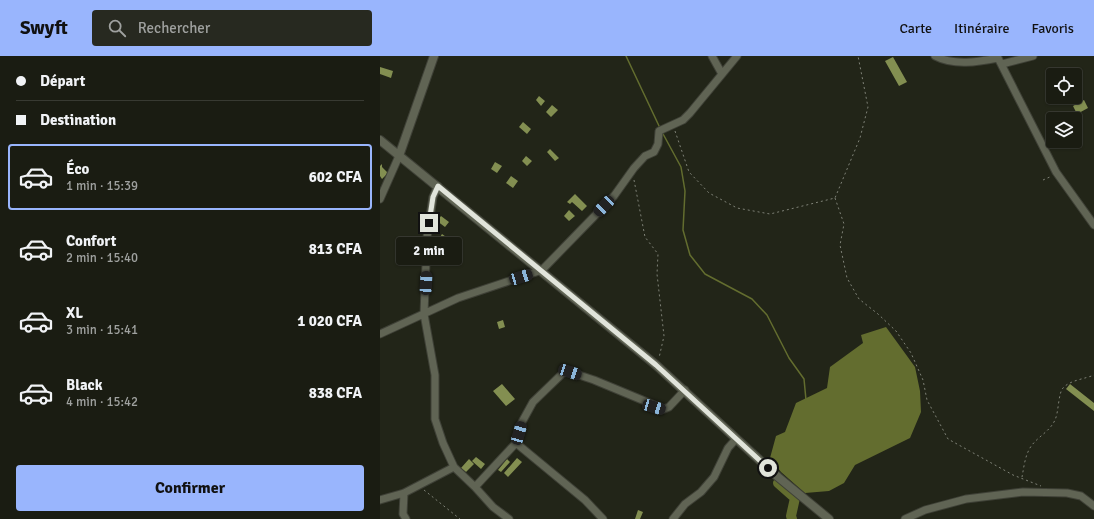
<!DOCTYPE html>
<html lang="fr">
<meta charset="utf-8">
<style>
body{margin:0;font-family:Signika,sans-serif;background:#272920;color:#f1f3f6;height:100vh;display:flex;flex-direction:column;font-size:15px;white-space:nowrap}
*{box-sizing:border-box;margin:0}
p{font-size:13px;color:#9fa19f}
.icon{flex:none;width:22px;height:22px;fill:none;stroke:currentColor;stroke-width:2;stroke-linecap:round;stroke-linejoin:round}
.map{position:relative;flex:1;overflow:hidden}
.side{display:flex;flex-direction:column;background:#1a1c12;width:380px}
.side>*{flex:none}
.guide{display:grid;align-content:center;height:88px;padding:0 16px;background:#1a1c12}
.buttons{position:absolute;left:666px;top:12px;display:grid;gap:8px}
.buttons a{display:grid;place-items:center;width:36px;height:36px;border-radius:4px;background:#1a1c12;box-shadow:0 1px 3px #0004,0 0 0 1px #383a32;font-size:20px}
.end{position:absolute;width:18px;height:18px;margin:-9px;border:5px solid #e1e4db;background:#111;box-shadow:0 0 0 2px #111}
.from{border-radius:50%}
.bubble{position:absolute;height:28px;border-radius:4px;background:#1a1c12;box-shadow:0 1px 3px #0004,0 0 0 1px #383a32;font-size:13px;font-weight:700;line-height:28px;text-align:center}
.car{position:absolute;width:12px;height:24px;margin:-12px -6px;border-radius:5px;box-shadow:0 0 3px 1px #0007;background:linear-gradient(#222 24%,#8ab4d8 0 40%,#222 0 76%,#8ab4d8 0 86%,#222 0)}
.guide b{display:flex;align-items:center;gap:14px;height:38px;font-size:15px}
.guide b+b{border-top:1px solid #383a32}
.guide i{width:10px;height:10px;background:#f1f3f6}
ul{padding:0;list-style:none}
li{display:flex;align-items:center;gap:12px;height:66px;margin:0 8px 6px;padding:0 8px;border:2px solid transparent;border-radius:4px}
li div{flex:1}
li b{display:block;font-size:15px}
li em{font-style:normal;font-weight:700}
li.selected{border-color:#99b5fd}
li>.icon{width:36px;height:36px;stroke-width:1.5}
.action{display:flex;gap:8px;margin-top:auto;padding:8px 16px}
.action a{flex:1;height:46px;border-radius:4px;background:#99b5fd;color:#111;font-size:16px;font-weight:700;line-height:46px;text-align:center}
header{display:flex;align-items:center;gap:24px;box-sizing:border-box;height:56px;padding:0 20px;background:#99b5fd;color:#111}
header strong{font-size:19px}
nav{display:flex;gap:22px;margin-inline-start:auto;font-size:14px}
.search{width:280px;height:36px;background:#272920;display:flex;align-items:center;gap:10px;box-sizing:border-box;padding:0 14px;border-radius:4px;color:#9fa19f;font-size:15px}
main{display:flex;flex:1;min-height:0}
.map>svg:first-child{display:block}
.water{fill:#636d2f}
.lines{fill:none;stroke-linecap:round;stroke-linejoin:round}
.stream{stroke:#636d2f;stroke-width:1.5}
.river{stroke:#636d2f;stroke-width:10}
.building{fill:#838f51}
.minor-casing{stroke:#3f4137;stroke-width:9}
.tertiary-casing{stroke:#3f4137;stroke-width:10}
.path{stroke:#7f8277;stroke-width:1;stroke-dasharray:2 3;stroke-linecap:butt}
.minor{stroke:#606454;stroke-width:7}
.tertiary{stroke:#606454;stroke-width:8}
.route{stroke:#e1e4db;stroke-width:5}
</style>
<header>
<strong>Swyft</strong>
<div class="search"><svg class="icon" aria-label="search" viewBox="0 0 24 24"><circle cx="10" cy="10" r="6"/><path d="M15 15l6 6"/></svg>Rechercher</div>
<nav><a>Carte</a><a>Itinéraire</a><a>Favoris</a></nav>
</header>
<main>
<section class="side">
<div class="guide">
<b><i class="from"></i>Départ</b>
<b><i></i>Destination</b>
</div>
<ul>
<li class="selected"><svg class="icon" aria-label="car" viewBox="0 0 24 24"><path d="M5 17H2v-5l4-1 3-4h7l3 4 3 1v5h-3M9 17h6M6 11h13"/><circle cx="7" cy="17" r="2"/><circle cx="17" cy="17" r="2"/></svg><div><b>Éco</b><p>1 min · 15:39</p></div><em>602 CFA</em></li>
<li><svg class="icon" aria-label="car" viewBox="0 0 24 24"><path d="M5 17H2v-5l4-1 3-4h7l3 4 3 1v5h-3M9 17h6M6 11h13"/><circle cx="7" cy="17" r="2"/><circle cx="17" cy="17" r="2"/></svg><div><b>Confort</b><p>2 min · 15:40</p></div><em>813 CFA</em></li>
<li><svg class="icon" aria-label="car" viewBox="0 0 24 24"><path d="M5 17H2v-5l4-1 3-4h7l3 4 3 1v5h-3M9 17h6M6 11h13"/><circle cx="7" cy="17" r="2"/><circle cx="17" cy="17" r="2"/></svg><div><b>XL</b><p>3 min · 15:41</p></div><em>1 020 CFA</em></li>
<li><svg class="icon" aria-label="car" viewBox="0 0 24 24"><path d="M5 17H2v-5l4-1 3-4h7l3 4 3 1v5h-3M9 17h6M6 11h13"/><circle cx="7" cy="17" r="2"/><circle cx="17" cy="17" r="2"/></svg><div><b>Black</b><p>4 min · 15:42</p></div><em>838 CFA</em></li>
</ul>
<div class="action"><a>Confirmer</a></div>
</section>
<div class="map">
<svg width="714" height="463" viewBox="0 0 714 463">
<rect width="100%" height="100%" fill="#222518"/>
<path class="water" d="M 506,271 L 535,311 L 540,335 L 541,356 L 530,382 L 475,409 L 464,427 L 449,435 L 425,437 L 401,416 L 390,402 L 396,380 L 405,376 L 416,347 L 447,332 L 450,311 L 483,287 L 481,279 Z"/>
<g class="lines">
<path class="stream" d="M 246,0 L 280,72
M 282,76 L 301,111 L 305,135 L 303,174 L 310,199 L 325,218 L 372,243 L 387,259 L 409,302 L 424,323 L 426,344"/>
<path class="river" d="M 398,427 L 415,442 L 411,460 L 412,463"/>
</g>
<path class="building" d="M 513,1 L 527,26 L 519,30 L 505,5 Z
M 0,11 L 13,15 L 11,22 L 0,18 Z
M 159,40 L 165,45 L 161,50 L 156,44 Z
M 704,44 L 708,52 L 697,58 L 693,50 Z
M 172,49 L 178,54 L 171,61 L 166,56 Z
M 143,66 L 151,73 L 147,78 L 139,71 Z
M 170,93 L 179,102 L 175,105 L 167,96 Z
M 146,100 L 152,105 L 147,110 L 142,105 Z
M 115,106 L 122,110 L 117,117 L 111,113 Z
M 2,108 L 2,111 L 8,117 L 2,123 L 0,120 L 0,110 Z
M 131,120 L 138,125 L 133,132 L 126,127 Z
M 195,138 L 207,150 L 202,155 L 192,146 L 190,148 L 187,146 Z
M 189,154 L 195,160 L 189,165 L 184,160 Z
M 61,160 L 69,166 L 65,171 L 57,165 Z
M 62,178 L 73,186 L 68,193 L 57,186 Z
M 123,264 L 125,271 L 119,273 L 117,266 Z
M 122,328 L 135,343 L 126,350 L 113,335 Z
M 690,328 L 714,347 L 714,355 L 686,333 Z
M 96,401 L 105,408 L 101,413 L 92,405 Z
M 137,402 L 142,406 L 128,421 L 124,417 Z
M 89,403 L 94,408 L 86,416 L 81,412 Z
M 127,403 L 130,406 L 121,416 L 118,414 Z
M 258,454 L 263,456 L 260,463 L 255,463 Z"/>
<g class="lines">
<g class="minor-casing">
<path id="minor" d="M 332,0 L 342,18
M 555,0 C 574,10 598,6 618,2
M 617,0 L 676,116 L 714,169
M 622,8 L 653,0
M 58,130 L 53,141 L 47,181 L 44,258 L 55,319 L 55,363 L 63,387 L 74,411 L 95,431 L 113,451 L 129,463
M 0,143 L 19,100
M 0,278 L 78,242 L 162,214 L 234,140 L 254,112 L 265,100 L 274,96 L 278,88 L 279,75 L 303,64 L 310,57 L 357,0
M 136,387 L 205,444 L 223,463
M 95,431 L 136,387 L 142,366 L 153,346 L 183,317 L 190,316 L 214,324 L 284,353 L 289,351 L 305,334
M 24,437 L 23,458 L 26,463
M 0,444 L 24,437 L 74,411
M 293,463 L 305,448 L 321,436 L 334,421 L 348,392 L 356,383
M 525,463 L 545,454 L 586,443 L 643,436 L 687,437 L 701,440 L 714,450"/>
</g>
<g class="tertiary-casing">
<path id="tertiary" d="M 0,84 L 276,309 L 398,421 L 449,463
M 19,100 L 54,0"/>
</g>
<path class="path" d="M 295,75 L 309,116 L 329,137 L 357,152 L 390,158 L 455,142 L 480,82 L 488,51 L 478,0
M 254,124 L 265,181 L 278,198 L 277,218 L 284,280 L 279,302
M 663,124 L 672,120
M 455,142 L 464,168 L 460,189 L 467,222 L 479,243 L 498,258 L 516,275 L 531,297 L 543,324 L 547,344 L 568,383 L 633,419 L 661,430
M 642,421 C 644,411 645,398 652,389 C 659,380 670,375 675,364 C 679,355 678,338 683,332 C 690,324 705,323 714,319
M 44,434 L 80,463"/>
<use href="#minor" class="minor"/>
<use href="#tertiary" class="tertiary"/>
</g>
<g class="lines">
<path class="route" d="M 49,167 L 53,141 L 58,130 L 276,309 L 388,412"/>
</g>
</svg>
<div class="buttons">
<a><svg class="icon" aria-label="locate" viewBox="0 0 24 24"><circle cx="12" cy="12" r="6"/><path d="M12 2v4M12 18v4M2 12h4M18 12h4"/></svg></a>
<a><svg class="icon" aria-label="layers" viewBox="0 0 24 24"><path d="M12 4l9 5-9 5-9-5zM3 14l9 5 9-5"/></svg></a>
</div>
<i class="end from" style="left:388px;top:412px"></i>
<i class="end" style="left:49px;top:167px"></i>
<div class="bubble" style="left:16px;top:181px;width:66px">2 min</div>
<i class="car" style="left:224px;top:150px;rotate:224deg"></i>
<i class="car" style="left:141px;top:221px;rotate:73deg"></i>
<i class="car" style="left:46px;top:227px;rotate:3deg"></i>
<i class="car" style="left:190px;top:316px;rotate:108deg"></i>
<i class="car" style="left:274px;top:351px;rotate:106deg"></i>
<i class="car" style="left:139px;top:377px;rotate:16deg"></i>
</div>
</main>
